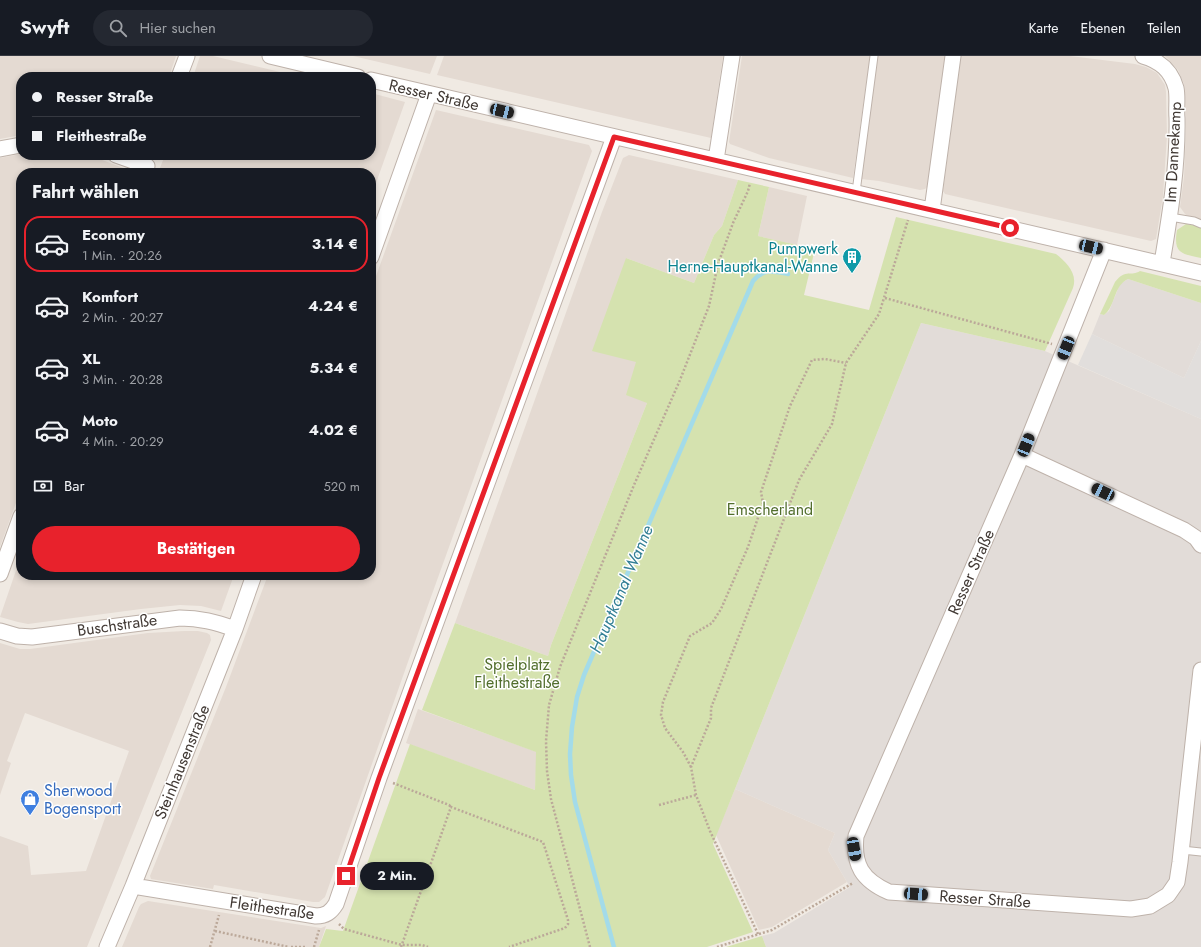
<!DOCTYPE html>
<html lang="de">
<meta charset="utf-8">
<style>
body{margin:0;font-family:Jost,sans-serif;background:#242831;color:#f1f3f6;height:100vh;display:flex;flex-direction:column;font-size:15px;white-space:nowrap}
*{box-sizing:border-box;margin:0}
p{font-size:13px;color:#9ea1a6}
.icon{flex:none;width:22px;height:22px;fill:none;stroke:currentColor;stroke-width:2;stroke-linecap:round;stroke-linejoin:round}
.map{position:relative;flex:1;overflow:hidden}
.details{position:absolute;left:16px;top:112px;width:360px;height:412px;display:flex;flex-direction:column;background:#171b24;border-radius:16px;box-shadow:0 2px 6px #0003}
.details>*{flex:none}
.guide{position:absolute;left:16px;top:16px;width:360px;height:88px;border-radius:16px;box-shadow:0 2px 6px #0003;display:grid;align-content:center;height:88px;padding:0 16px;background:#171b24}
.end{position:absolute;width:18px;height:18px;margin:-9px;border:5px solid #e8222c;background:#fff;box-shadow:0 0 0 2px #fff}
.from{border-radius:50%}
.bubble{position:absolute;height:28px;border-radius:14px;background:#171b24;box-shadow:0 2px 6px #0003;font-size:13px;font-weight:700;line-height:28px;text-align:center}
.car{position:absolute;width:12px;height:24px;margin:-12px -6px;border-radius:5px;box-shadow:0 0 3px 1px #0007;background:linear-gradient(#222 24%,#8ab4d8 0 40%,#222 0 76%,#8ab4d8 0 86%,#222 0)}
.guide b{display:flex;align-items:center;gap:14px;height:38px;font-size:15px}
.guide b+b{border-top:1px solid #363941}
.guide i{width:10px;height:10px;background:#f1f3f6}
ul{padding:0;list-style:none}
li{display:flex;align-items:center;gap:12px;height:56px;margin:0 8px 6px;padding:0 8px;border:2px solid transparent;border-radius:16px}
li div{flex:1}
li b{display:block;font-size:15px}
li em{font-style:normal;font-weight:700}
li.selected{border-color:#e8222c}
li>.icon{width:36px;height:36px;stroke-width:1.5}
h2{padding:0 16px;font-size:18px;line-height:48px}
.pay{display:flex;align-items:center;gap:10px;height:44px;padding:0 16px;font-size:15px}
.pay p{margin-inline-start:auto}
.action{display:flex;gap:8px;margin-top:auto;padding:8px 16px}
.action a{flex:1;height:46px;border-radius:24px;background:#e8222c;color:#fff;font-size:16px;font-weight:700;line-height:46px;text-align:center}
header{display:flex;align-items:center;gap:24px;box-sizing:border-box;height:56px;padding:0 20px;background:#171b24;border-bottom:1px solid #363941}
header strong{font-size:19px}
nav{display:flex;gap:22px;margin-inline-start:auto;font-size:14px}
.search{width:280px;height:36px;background:#242831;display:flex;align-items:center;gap:10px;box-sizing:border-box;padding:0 14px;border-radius:22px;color:#9ea1a6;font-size:15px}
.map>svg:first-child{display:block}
.residential{fill:#e4dad2}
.industrial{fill:#e2dcd8}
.green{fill:#d5e2af}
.parking{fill:#e1dedc}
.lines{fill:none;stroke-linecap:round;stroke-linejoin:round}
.stream{stroke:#a3dbe9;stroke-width:4.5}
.lane-casing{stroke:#beb2aa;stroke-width:9}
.street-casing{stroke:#beb2aa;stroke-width:17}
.path{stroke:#bba899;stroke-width:2.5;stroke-dasharray:2 2;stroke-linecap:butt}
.lane{stroke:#fff;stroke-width:7}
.street{stroke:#fff;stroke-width:15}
.route{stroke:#e8222c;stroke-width:5}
.labels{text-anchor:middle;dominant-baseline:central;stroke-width:3;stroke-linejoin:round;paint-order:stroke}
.street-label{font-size:16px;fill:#413934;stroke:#fff}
.culture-label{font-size:16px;fill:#0d838f;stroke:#fff;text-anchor:end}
.park-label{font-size:16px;fill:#526e2d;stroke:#fff}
.shop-label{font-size:16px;fill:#366cbe;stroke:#fff;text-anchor:start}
.water-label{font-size:17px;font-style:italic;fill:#337f95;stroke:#fff}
</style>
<header>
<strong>Swyft</strong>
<div class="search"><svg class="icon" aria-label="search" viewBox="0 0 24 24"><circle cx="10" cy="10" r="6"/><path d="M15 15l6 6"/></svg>Hier suchen</div>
<nav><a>Karte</a><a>Ebenen</a><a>Teilen</a></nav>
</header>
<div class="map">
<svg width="1201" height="891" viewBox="0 0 1201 891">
<rect width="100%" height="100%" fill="#f0eae3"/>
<path class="residential" d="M 0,0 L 176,0 L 169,21 L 21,21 L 21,79 L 0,83 Z
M 200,0 L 213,0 L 301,21 L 193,21 Z
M 353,0 L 437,0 L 430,18 Z
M 444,0 L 723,0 L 711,82 L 437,19 Z
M 742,0 L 870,0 L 853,122 L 769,102 L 730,88 L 729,86 Z
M 878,0 L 945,0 L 928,130 L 925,133 L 920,134 L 879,125 L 861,123 Z
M 961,0 L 1070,0 L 1135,8 L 1146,11 L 1157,17 L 1165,29 L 1166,36 L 1167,80 L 1163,140 L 1156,183 L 1151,185 L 945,138 L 943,135 Z
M 1165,0 L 1201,0 L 1201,164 L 1189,161 L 1185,158 L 1180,151 L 1184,121 L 1186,73 L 1185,37 L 1184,28 L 1178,14 Z
M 371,37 L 405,46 L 371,141 L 371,117 L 158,117 L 165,99 L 371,99 Z
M 436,54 L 589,89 L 592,95 L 427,552 L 325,841 L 319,846 L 313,846 L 220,830 L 214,829 L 213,833 L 151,823 L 150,820 L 226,631 L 268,519 L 371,519 L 371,234 Z
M 21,98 L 21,99 L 89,99 L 126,113 L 130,117 L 21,117 L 21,433 L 0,491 L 0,102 Z
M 629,99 L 738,124 L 722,170 L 714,179 L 694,227 L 626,202 L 636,306 L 647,347 L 551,589 L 548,600 L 455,567 L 602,156 L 623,102 Z
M 769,131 L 807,140 L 797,189 L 758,180 Z
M 21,500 L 21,519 L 234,519 L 221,555 L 201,550 L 180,549 L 141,553 L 28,568 L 18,566 L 0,561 Z
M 184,575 L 198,575 L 207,577 L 210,579 L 211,584 L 87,891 L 0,891 L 0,780 L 28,790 L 31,819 L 86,815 L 129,695 L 25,657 L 7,705 L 11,707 L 0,739 L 0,587 L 20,593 L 30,593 L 148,577 Z
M 418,653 L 537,696 L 535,734 L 406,687 Z
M 735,733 L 835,777 L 828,794 L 847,826 L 772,871 L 759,874 L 716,779 Z
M 148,845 L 321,872 L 326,870 L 319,891 L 122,891 L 139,851 L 141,848 Z"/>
<path class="industrial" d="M 1128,223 L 1201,247 L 1201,285 L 1184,322 L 1092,278 L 1100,258 L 1104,259 L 1109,255 L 1120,228 Z
M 921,267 L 1045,295 L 1201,363 L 1201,891 L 766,891 L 762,880 L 774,877 L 850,831 L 828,794 L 835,777 L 735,733 Z"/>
<path class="green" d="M 738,124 L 769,131 L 758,180 L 815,193 L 804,239 L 869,254 L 896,161 L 1056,198 C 1066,206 1078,217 1073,232 L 1045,295 L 921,267 L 713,788 L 753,876 L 707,891 L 319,891 L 326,873 L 343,875 L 410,688 L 535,734 L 536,696 L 422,654 L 455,567 L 548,600 L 551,589 L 647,347 L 626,339 L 636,306 L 592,295 L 626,202 L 694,227 L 714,179 L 722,170 Z
M 1186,168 L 1196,169 L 1201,171 L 1201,202 C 1181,198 1173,197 1177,174 Z
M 1140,215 L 1201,230 L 1201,247 L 1128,223 C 1113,230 1116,250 1104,259 L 1100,258 L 1115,226 C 1126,212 1131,221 1140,215 Z
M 762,880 L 766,891 L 726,891 Z"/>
<path class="parking" d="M 1092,278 L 1184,322 L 1201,285 L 1201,363 L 1078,309 Z"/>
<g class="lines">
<path class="stream" d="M 614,891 L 575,746 L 571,719 L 570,698 L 572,671 L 577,641 L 584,619 L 753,225 C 764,212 773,215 788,218"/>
<g class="lane-casing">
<path id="lane" d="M 856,136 L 874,0
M 1170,161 L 1194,165 L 1201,168
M 1182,794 L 1201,796"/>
</g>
<g class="street-casing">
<path id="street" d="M 270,0 L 358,21
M 1143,0 C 1160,5 1171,14 1176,32 C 1178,41 1176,53 1177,62 C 1178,111 1170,159 1162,207
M 179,21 L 187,0
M 371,24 L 1201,217
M 0,93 L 21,89
M 116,99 L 147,110
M 716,104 L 732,0
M 932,154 L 953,0
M 1104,194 L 1022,399 L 856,780 C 853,809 862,824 889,836 L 1131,853 L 1150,850 L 1168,839 L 1177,826 L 1180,806 L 1201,614
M 371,201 L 429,38
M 1022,399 L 1184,474 L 1196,482 L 1201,489
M 0,518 L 21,460
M 0,575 L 17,580 L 32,581 L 180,562 C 200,562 215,566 235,573
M 133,830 L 316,860 C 326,860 331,856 336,848 L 379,722 L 614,81
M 107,891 L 133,830 L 235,573 L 254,519"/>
</g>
<path class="path" d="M 885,242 L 1052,288
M 691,711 L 683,696 L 665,672 L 661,659 L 663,646 L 690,580 L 712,567 L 721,553 L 748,491 L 763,447 L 761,436 L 790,350 L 812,304 L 825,303 L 846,307
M 393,727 L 449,749 L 451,751
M 659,749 L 696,739
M 339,868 L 344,873 L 402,889 L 422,889 L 428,891
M 215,875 L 289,891
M 758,878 L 710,775 L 696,739 L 691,711 L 711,662 L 711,652 L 799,424 L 832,368 L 846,307 L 879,258 L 908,164
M 210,891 L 219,859
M 291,891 L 307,891
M 314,891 L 319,874
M 401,891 L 451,751 L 543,786 L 568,864 L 568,868 L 565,872 L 509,891
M 590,891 L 551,743 L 547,715 L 546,685 L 549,649 L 560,611 L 634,429 L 680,324 L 709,250 L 718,208 L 733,167 L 748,135 L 750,127
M 717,891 L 772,874 L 853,827"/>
<use href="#lane" class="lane"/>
<use href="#street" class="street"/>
</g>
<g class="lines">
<path class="route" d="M 346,820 L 379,722 L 614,81 L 1010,172"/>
</g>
<defs>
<g id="building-pin" transform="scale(1)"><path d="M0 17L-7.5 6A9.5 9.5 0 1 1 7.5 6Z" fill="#0f9aa8" stroke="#fff"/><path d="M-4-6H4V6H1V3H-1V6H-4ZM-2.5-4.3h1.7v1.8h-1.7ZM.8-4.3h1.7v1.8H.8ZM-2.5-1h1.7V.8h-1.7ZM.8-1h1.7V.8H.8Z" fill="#fff"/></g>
<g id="shop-pin" transform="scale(1)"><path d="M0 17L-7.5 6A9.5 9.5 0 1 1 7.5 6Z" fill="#3f7fe0" stroke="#fff"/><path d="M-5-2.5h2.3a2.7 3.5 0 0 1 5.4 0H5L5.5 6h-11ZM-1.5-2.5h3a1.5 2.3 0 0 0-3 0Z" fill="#fff"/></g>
</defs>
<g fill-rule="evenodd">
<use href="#building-pin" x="852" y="201"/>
<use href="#shop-pin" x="30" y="743"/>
</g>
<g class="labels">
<g class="street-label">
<text transform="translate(434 39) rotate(13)">Resser Straße</text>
<text transform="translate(1173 96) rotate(-87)">Im Dannekamp</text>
<text transform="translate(971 516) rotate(-66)">Resser Straße</text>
<text transform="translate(117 569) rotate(-8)">Buschstraße</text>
<text transform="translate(182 706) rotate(-68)">Steinhausenstraße</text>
<text transform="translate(985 843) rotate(4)">Resser Straße</text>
<text transform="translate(272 852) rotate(8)">Fleithestraße</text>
</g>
<g class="culture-label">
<text x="838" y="192">Pumpwerk<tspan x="838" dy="18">Herne-Hauptkanal-Wanne</tspan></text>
</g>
<g class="park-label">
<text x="770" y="453">Emscherland</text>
<text x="517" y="608">Spielplatz<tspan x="517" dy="18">Fleithestraße</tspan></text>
</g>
<g class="shop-label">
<text x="44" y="734">Sherwood<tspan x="44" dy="18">Bogensport</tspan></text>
</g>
<g class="water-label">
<text transform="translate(621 533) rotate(-67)">Hauptkanal Wanne</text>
</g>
</g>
</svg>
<i class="end from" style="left:1010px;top:172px"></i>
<i class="end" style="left:346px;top:820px"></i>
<div class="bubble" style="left:360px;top:806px;width:74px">2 Min.</div>
<i class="car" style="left:502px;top:55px;rotate:103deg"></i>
<i class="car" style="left:1091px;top:191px;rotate:103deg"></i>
<i class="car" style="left:1066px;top:292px;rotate:202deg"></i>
<i class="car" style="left:1026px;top:389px;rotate:22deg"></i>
<i class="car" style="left:1103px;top:436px;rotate:295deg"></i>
<i class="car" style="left:854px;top:793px;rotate:170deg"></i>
<i class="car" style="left:916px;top:838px;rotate:94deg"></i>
<div class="guide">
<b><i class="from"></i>Resser Straße</b>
<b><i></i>Fleithestraße</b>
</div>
<section class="details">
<h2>Fahrt wählen</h2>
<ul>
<li class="selected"><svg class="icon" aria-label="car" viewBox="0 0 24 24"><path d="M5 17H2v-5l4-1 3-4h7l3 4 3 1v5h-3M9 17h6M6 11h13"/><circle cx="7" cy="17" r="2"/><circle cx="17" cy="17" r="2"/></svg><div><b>Economy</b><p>1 Min. · 20:26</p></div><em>3.14 €</em></li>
<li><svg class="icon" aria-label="car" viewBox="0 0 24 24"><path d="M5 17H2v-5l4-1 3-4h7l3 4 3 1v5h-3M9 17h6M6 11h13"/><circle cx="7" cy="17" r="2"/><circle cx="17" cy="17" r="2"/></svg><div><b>Komfort</b><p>2 Min. · 20:27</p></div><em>4.24 €</em></li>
<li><svg class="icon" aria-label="car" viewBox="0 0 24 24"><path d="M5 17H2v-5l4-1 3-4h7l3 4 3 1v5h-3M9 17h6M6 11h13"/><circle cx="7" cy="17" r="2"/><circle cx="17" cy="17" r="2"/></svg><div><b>XL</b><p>3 Min. · 20:28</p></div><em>5.34 €</em></li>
<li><svg class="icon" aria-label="car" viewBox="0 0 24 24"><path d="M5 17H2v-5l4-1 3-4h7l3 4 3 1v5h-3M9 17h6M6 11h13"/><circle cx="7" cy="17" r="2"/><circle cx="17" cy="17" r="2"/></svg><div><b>Moto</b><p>4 Min. · 20:29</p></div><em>4.02 €</em></li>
</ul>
<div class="pay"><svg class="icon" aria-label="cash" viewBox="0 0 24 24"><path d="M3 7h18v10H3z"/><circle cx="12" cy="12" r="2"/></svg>Bar<p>520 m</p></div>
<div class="action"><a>Bestätigen</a></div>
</section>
</div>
